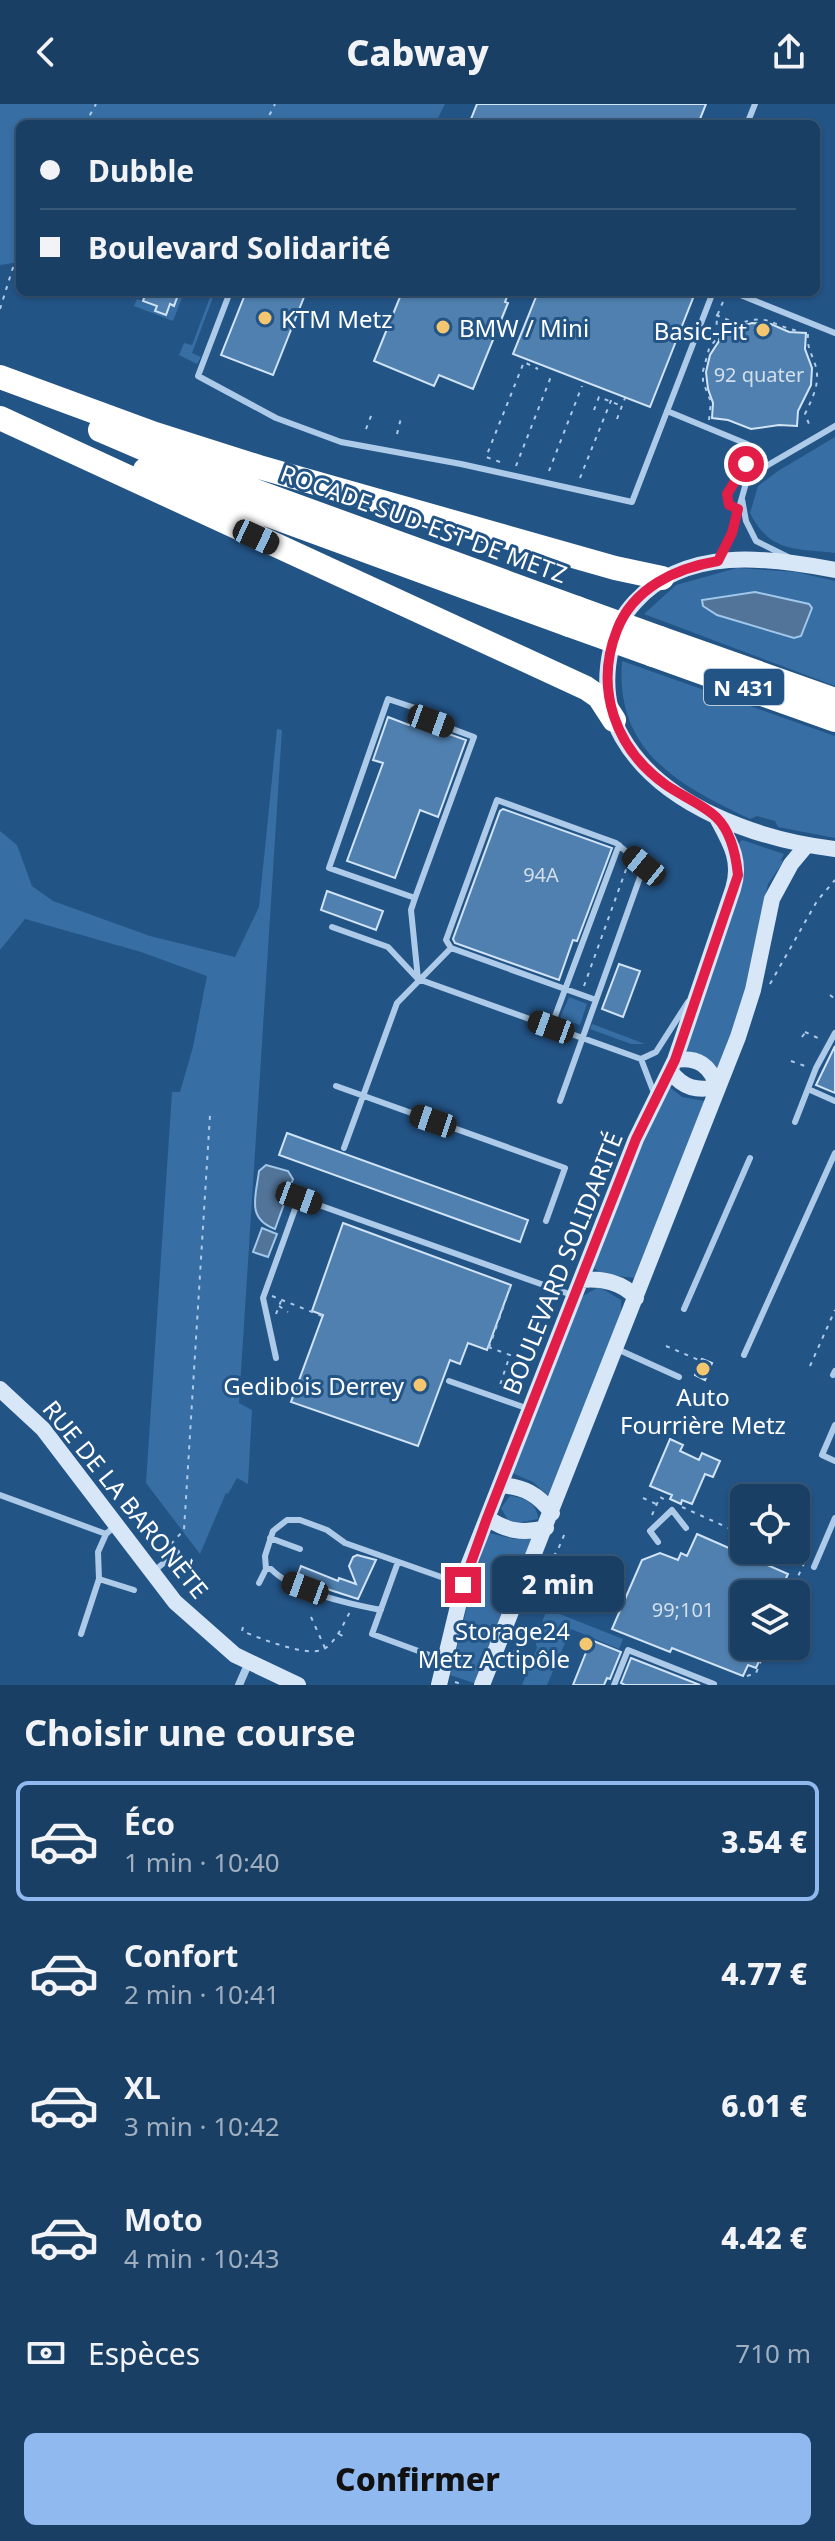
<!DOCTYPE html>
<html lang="fr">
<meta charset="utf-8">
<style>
body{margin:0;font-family:"Noto Sans",sans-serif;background:#274a6d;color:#f1f3f6;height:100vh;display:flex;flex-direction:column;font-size:30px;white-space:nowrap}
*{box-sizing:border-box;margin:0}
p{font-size:26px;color:#9fafbf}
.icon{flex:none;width:44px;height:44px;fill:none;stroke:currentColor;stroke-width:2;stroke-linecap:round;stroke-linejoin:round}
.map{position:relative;height:1581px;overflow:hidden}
.side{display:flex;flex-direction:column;background:#1a3f64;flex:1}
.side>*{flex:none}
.hud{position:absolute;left:16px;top:16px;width:804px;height:176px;border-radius:12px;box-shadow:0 2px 6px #0004,0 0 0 2px #385878;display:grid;align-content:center;height:176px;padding:0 24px;background:#1a3f64}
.fabs{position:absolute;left:730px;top:1380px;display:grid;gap:16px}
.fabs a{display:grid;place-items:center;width:80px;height:80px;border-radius:12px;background:#1a3f64;box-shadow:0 2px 6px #0004,0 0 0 2px #385878;font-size:40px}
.end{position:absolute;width:36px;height:36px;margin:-18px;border:10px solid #e11d48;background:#fff;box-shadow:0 0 0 4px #fff}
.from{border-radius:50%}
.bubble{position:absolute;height:56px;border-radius:12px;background:#1a3f64;box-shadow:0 2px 6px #0004,0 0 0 2px #385878;font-size:26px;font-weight:800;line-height:56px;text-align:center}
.car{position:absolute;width:24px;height:48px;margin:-24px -12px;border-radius:10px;box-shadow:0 0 6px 2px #0007;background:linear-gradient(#222 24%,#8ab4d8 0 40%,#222 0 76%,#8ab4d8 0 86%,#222 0)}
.hud b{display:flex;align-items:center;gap:28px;height:76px;font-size:30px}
.hud b+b{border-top:2px solid #385878}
.hud i{width:20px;height:20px;background:#f1f3f6}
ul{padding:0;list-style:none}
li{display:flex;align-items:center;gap:24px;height:120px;margin:0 16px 12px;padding:0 8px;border:4px solid transparent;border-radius:12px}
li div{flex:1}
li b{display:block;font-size:30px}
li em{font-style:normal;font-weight:800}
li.active{border-color:#90b9f0}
li>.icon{width:72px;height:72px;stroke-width:1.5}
h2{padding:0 24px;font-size:36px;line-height:96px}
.pay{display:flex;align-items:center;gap:20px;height:88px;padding:0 24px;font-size:30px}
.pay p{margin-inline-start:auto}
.action{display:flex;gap:16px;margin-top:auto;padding:16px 24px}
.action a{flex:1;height:92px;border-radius:12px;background:#90b9f0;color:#111;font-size:32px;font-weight:800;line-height:92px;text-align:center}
header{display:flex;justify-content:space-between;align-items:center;height:104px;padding:0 24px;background:#1a3f64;font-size:36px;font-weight:800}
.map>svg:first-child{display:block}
.green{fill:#376ea3}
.water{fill:#527498;stroke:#a1c7ea;stroke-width:2}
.building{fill:#5080b0;stroke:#d1e4f7;stroke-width:2}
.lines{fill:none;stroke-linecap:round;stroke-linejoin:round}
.path{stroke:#adcbe9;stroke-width:2;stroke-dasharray:4 6;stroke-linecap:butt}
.lane{stroke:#adcbe9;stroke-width:6}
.street{stroke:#adcbe9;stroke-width:8}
.secondary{stroke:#d7e7f7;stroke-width:16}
.highway{stroke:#fff;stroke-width:24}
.highway-bridge{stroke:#fff;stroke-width:24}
.route{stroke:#e11d48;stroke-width:10}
.poi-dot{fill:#f4c66f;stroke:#235486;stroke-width:3}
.labels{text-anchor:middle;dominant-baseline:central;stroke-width:6;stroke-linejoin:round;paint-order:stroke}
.number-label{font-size:20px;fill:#d3dfeb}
.shield{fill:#235486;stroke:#bdccdb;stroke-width:2}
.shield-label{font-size:22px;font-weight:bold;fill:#fff}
.poi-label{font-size:24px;fill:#fff;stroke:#235486;text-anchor:end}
.street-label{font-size:24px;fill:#fff;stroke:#235486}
</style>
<header><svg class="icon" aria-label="back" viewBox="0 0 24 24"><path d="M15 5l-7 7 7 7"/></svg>Cabway<svg class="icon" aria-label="share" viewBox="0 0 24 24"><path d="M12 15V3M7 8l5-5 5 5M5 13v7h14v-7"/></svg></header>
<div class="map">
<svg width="835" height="1581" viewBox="0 0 835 1581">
<rect width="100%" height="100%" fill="#235486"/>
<path class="green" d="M 0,0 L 445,0 L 435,20 L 20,20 L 20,158 L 0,161 Z
M 212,188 L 215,188 L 192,249 L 201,253 L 197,260 L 179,251 L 184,239 L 192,241 Z
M 177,192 L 182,194 L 173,217 L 134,202 L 137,195 L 157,202 L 156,207 L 165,211 Z
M 835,333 L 835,449 C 795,444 770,449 750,409 L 758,382 L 778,367 Z
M 737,464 L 796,468 L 835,477 L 835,582 L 644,510 L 676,481 Z
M 622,557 L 835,632 L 835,734 L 778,723 L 775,717 L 757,712 L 750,715 C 678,681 615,647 622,557 Z
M 277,625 L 282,626 L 239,1299 L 252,1306 L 248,1380 L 237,1374 L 228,1390 L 226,1389 L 200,1450 L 146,1379 L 172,988 L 180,988 L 193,943 L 207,872 L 141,848 L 25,815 L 0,846 L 0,727 L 17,741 L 32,782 L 53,797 L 150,832 L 235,853 L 259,803 Z
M 742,736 L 784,750 L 781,756 L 783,758 L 768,780 L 741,903 L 718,964 L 701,951 L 684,946 L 738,740 Z
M 569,893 L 587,900 L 580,921 L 560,914 Z
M 592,920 L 595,921 L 645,940 L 631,940 L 590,925 Z
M 668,982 L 682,993 L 705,997 L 635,1174 L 601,1170 L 593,1163 L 649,1020 Z
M 599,1183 L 621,1196 L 621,1212 L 548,1392 L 533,1378 L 512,1369 L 581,1193 Z
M 510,1392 C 524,1393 538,1400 538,1415 L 517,1419 L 508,1416 L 501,1404 Z
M 489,1429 L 514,1435 L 534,1435 L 474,1579 L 450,1571 L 476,1466 Z
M 547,1505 L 623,1535 L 619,1545 L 571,1525 L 547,1581 L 522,1581 L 537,1544 L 535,1537 Z"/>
<path class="water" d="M 755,488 L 809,500 L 812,504 L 801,532 L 794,534 L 717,511 L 703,502 L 702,496 Z
M 266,1061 L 288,1067 L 293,1075 L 275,1125 C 246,1114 256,1092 259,1067 Z
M 262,1124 L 277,1130 L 268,1153 L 253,1148 Z"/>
<path class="building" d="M 477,0 L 706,0 L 698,20 L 469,20 Z
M 146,188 L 179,188 L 174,202 L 170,200 L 166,211 L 155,207 L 157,202 L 143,197 Z
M 246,188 L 306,188 L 273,271 L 221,251 Z
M 402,188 L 509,188 L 505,198 L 508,199 L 473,285 L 439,271 L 434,282 L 374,257 Z
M 538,188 L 679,188 L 693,194 L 650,303 L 513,250 Z
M 752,219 L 771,220 L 789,228 L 806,229 L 805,245 L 812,264 L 811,281 L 798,307 L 797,322 L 779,321 L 751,325 L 728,316 L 712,314 L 713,299 L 708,285 L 706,268 L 710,251 L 719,237 L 721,221 L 738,223 Z
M 388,613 L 409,621 L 415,614 L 425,617 L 429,623 L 466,636 L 438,713 L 420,706 L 395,774 L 347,757 L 383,659 L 373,656 Z
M 503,705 L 612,744 L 577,837 L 573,836 L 559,876 L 455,839 L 453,835 L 500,707 Z
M 327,787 L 383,807 L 376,826 L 321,806 Z
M 619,860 L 640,867 L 623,913 L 602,905 Z
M 835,942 L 835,989 L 816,981 Z
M 287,1029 L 528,1116 L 520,1138 L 279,1051 Z
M 343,1119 L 511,1181 L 487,1246 L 468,1239 L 460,1260 L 450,1256 L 418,1342 L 291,1298 L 323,1211 L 312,1207 Z
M 702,1255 L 712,1259 L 705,1276 L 695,1271 Z
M 670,1335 L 683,1341 L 680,1347 L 699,1356 L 702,1349 L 720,1357 L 713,1373 L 705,1370 L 692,1400 L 682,1396 L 681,1400 L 670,1395 L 672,1391 L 650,1382 Z
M 697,1430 L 788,1470 L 783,1481 L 802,1490 L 744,1490 L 744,1542 L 766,1542 L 756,1564 L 748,1561 L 743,1572 L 672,1544 L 670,1548 L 612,1525 L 642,1456 L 660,1449 L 678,1456 L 681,1449 L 687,1452 Z
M 357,1451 L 376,1456 L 358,1495 L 296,1475 L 301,1462 L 338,1477 L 339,1474 L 356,1480 L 349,1462 L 353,1453 Z
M 591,1536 L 621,1548 L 610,1575 L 607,1574 L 604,1581 L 573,1581 Z
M 631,1554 L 700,1581 L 625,1581 L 621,1579 Z"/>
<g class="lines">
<path class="path" d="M 85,20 L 96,0
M 265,20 L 275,0
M 179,189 L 183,190
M 0,205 L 20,141
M 716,211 L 738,220 C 770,208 774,224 800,227
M 808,230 C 807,244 811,248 815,260 C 821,278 813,293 805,310 L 811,325
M 594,306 L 599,293 L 622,302
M 617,315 L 625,294
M 709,316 L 711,298 L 703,278 L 703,267 L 709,245 L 716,235 L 717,212 L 725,193
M 366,325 L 373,307
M 397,330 L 401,314
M 500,358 L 486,353 L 524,258 L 538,265
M 516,362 L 552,270
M 549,367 L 582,282
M 580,374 L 612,294
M 770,880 L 817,797 L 835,776
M 584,882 L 628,760
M 830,891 L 835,895
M 805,928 L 822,936
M 802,933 L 807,926
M 791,957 L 805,962 L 806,959
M 272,1192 L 322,1212
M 279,1202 L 288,1208
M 276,1210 L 281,1197
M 666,1242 L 701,1257
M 488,1243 L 510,1251 L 499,1284
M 489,1244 L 512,1178
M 810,1262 L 835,1206
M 643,1394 L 656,1400
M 753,1394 L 757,1385
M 682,1403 L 744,1431
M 652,1411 L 660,1393 L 669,1398
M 732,1435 L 744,1410
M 171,1440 L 184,1426 L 210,1011
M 779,1446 L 805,1457 L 790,1490
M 769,1452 L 772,1446
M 546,1459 L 557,1448 L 565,1429
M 311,1513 L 325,1544
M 243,1523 L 242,1527 C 259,1534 308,1554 324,1545 C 337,1537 343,1520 350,1508
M 339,1530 L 346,1534
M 508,1555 L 519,1541 L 521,1521
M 747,1572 L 756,1569 L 767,1542
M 455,1578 L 464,1581"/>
<path class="lane" d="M 747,20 L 755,0
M 230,188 L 198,272 L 276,314 L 341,338 L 461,360 L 632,398 L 713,188
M 733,188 L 835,229
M 667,307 L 747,340 L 749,354 L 727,390 L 729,401 L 738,405
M 742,395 L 746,417 L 756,437 L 788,453
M 718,456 L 732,429 L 746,379 L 768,361 L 835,322
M 415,794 L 329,764 L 388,595 L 427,608 L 431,617 L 474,633 L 415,794 L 411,806 L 418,875
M 332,823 L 388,843 L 418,875 L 641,955 L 656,948 L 688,898
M 551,923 L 619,741
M 641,955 L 654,989
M 336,982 L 565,1064 L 546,1117
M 808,985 L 835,997
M 560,997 L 644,762 L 616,739 L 497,696 L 446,836 L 451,844 L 596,896
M 795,1018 L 816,964 L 835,929
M 344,1044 L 397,899 L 451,844
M 684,1205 L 750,1054
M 617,1245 L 679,1273
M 744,1251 L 835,1049
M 276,1254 L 263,1194 L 299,1094 L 572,1191
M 833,1271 L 835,1267
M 449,1277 L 526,1304
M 835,1321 L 822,1351 L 835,1357
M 0,1391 L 106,1430 L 115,1422
M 270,1434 L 300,1445
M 658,1438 L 650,1427 L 672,1406 L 686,1424
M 398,1458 L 372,1530 L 443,1556
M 814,1463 L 835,1414
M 266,1465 L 265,1452 L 273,1427 L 287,1416 L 300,1416 L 327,1426 L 345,1439 L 461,1480
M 154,1467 L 177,1448
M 99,1475 L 134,1486
M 259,1479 L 266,1465 L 271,1465 C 293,1488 350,1500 381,1506
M 81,1530 L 99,1475 L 98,1448 L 106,1430
M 614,1581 L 628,1546 L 714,1580"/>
<path class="street" d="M 239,1581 L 249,1558"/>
<path class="secondary" d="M 835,466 C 768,453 686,442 635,498 C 623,511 614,527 611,545 C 604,576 606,605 622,633 C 662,703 760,736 835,745
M 675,956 C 698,952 710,962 718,983
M 670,967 C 684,985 697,987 718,983
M 581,1176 C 601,1174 623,1178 636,1194
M 0,1285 L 43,1325 L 175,1498 L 235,1551 L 298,1581
M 500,1381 C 524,1383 538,1390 552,1409
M 487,1414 C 507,1427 522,1430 546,1424
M 439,1581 L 467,1465 L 636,1035 L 675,956 L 733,785 C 742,757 730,738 717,714
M 482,1581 L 738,933 L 753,886 L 772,795 L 791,760 L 806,742"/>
<path class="highway" d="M 0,273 L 155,330 L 259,363 L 615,464 L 662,474
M 0,314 L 586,584 L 599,593 L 614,616
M 100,326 L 170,356 L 577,504
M 145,366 L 569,521
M 660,534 L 835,596
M 653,551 L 835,616"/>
<path class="highway-bridge" d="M 577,504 L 660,534
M 569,521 L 653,551"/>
</g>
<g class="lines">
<path class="route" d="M 463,1481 L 487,1414 L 636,1035 L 675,956 L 738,771 C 736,752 731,728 717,714 C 706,702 680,691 666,681 C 615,645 594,584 617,526 C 633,484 676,464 718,457 L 732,429 L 738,405 L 729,401 L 727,390 L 746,360"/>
</g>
<g class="poi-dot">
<circle cx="265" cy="214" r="8"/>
<circle cx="443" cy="223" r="8"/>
<circle cx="763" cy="226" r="8"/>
<circle cx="703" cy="1265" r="8"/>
<circle cx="420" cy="1281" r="8"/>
<circle cx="586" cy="1540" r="8"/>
</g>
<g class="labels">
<g class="number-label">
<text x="759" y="270">92 quater</text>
<text x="541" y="770">94A</text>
<text x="683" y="1505">99;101</text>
</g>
<rect class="shield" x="704" y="565" width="80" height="36" rx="6"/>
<g class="shield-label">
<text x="744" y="583">N 431</text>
</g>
<g class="poi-label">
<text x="281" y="214" text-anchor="start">KTM Metz</text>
<text x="459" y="223" text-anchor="start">BMW / Mini</text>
<text x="747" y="226">Basic-Fit</text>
<text x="404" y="1281">Gedibois Derrey</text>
<text x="703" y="1292" text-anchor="middle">Auto<tspan x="703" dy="28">Fourrière Metz</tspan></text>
<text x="570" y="1526">Storage24<tspan x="570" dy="28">Metz Actipôle</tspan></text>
</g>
<g class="street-label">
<text transform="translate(424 419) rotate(20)">ROCADE SUD-EST DE METZ</text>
<text transform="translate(562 1159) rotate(-68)">BOULEVARD SOLIDARITÉ</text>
<text transform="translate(126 1395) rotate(51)">RUE DE LA BARONÈTE</text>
</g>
</g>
</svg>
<div class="fabs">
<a><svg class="icon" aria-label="locate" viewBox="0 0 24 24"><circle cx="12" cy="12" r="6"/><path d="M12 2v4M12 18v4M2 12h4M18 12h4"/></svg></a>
<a><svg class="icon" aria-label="layers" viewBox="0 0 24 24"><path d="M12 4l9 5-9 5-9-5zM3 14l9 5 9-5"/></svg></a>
</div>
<i class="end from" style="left:746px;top:360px"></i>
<i class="end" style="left:463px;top:1481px"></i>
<div class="bubble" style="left:492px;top:1452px;width:132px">2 min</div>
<i class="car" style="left:256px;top:433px;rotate:115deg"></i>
<i class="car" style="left:431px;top:617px;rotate:110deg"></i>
<i class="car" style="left:644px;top:762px;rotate:309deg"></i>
<i class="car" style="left:551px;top:923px;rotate:290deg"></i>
<i class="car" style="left:433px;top:1017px;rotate:289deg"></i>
<i class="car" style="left:299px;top:1094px;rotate:110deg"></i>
<i class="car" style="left:305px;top:1484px;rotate:290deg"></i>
<div class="hud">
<b><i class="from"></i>Dubble</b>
<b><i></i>Boulevard Solidarité</b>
</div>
</div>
<section class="side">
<h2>Choisir une course</h2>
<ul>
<li class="active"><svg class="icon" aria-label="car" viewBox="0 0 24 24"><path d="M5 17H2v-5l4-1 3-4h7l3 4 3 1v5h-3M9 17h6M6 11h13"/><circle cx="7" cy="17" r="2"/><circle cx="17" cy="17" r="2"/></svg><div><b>Éco</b><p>1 min · 10:40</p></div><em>3.54 €</em></li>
<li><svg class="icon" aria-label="car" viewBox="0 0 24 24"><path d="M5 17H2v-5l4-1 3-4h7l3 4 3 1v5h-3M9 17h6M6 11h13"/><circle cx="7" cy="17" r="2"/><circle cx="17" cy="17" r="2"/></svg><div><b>Confort</b><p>2 min · 10:41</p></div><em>4.77 €</em></li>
<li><svg class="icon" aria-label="car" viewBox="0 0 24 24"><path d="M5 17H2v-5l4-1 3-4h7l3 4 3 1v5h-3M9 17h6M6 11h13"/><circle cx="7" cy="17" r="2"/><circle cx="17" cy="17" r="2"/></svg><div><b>XL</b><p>3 min · 10:42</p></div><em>6.01 €</em></li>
<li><svg class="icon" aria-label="car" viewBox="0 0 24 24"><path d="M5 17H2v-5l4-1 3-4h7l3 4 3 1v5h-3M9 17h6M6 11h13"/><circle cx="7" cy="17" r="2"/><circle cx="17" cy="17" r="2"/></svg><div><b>Moto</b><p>4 min · 10:43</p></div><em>4.42 €</em></li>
</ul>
<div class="pay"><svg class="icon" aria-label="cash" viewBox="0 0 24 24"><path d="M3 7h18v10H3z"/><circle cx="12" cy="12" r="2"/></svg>Espèces<p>710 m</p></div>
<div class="action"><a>Confirmer</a></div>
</section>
